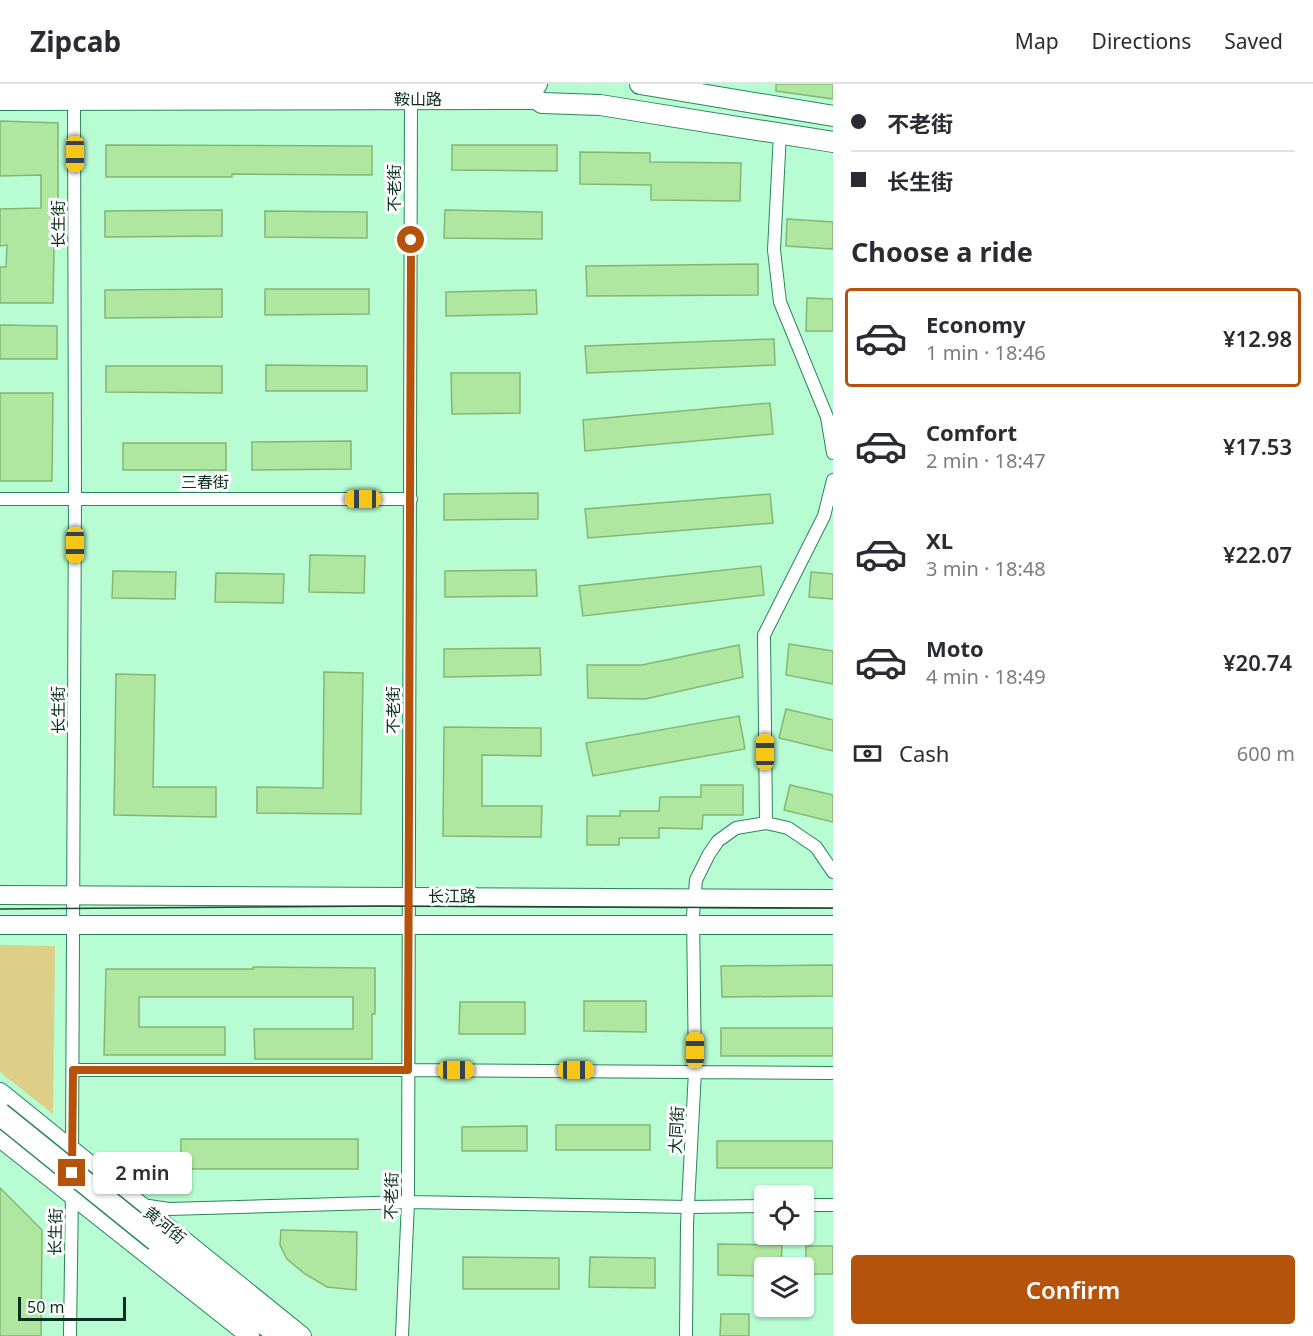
<!DOCTYPE html>
<meta charset="utf-8">
<style>
body{margin:0;font-family:"Noto Sans","Noto Sans SC",sans-serif;background:#f7f7f7;color:#2b2b33;height:100vh;display:flex;flex-direction:column;font-size:22px;white-space:nowrap}
*{box-sizing:border-box;margin:0}
p{font-size:20px;color:#7c7c81}
.icon{flex:none;width:33px;height:33px;fill:none;stroke:currentColor;stroke-width:2;stroke-linecap:round;stroke-linejoin:round}
.map{position:relative;flex:1;overflow:hidden}
.drawer{display:flex;flex-direction:column;background:#fff;width:480px}
.drawer>*{flex:none}
.banner{display:grid;align-content:center;height:132px;padding:0 18px;background:#fff}
.controls{position:absolute;left:754px;top:1101px;display:grid;gap:12px}
.controls a{display:grid;place-items:center;width:60px;height:60px;border-radius:6px;background:#fff;box-shadow:0 2px 4px #0004;font-size:30px}
.scale{position:absolute;left:18px;bottom:15px;width:108px;box-sizing:border-box;padding-left:6px;border:3px solid #09301e;border-top:0;font-size:16px;line-height:21px;white-space:nowrap;color:#09301e;-webkit-text-stroke:4px #fff;paint-order:stroke}
.end{position:absolute;width:27px;height:27px;margin:-14px;border:8px solid #b45309;background:#fff;box-shadow:0 0 0 3px #fff}
.from{border-radius:50%}
.bubble{position:absolute;height:42px;border-radius:6px;background:#fff;box-shadow:0 2px 4px #0004;font-size:20px;font-weight:600;line-height:42px;text-align:center}
.car{position:absolute;width:18px;height:36px;margin:-18px -9px;border-radius:8px;box-shadow:0 0 4px 2px #0007;background:linear-gradient(#f5c518 24%,#345 0 40%,#f5c518 0 76%,#345 0 86%,#f5c518 0)}
.banner b{display:flex;align-items:center;gap:21px;height:57px;font-size:22px}
.banner b+b{border-top:2px solid #e1e1e2}
.banner i{width:15px;height:15px;background:#2b2b33}
ul{padding:0;list-style:none}
li{display:flex;align-items:center;gap:18px;height:99px;margin:0 12px 9px;padding:0 6px;border:3px solid transparent;border-radius:6px}
li div{flex:1}
li b{display:block;font-size:22px}
li em{font-style:normal;font-weight:600}
li.selected{border-color:#b45309}
li>.icon{width:54px;height:54px;stroke-width:1.5}
h2{padding:0 18px;font-size:27px;line-height:72px}
.pay{display:flex;align-items:center;gap:15px;height:66px;padding:0 18px;font-size:22px}
.pay p{margin-inline-start:auto}
.action{display:flex;gap:12px;margin-top:auto;padding:12px 18px}
.action a{flex:1;height:69px;border-radius:6px;background:#b45309;color:#fff;font-size:24px;font-weight:600;line-height:69px;text-align:center}
header{display:flex;align-items:center;gap:36px;box-sizing:border-box;height:84px;padding:0 30px;background:#fff;border-bottom:2px solid #e1e1e2}
header strong{font-size:28px}
nav{display:flex;gap:33px;margin-inline-start:auto;font-size:21px}
main{display:flex;flex:1;min-height:0}
.map>svg:first-child{display:block}
.green{fill:#ddcf87}
.building{fill:#b0e7a0;stroke:#82b773;stroke-width:1.5}
.lines{fill:none;stroke-linecap:round;stroke-linejoin:round}
.street-casing{stroke:#298559;stroke-width:14}
.secondary-casing{stroke:#298559;stroke-width:20}
.primary-casing{stroke:#298559;stroke-width:22}
.highway-casing{stroke:#298559;stroke-width:25}
.street{stroke:#fff;stroke-width:12}
.secondary{stroke:#fff;stroke-width:18}
.primary{stroke:#fff;stroke-width:20}
.highway{stroke:#fff;stroke-width:22}
.tram{stroke:#1b4530;stroke-width:1.5}
.highway-bridge-casing{stroke:#298559;stroke-width:25;stroke-linecap:butt}
.highway-bridge{stroke:#fff;stroke-width:22}
.route{stroke:#b45309;stroke-width:8}
.labels{text-anchor:middle;dominant-baseline:central;stroke-width:6;stroke-linejoin:round;paint-order:stroke}
.street-label{font-size:16px;fill:#09301e;stroke:#fff}
</style>
<header>
<strong>Zipcab</strong>
<nav><a>Map</a><a>Directions</a><a>Saved</a></nav>
</header>
<main>
<div class="map">
<svg width="833" height="1252" viewBox="0 0 833 1252">
<rect width="100%" height="100%" fill="#b7fcd3"/>
<path class="green" d="M 0,861 L 55,862 L 53,1030 L 0,988 Z"/>
<path class="building" d="M 776,0 L 833,0 L 833,15 L 776,7 Z
M 0,37 L 58,39 L 58,118 L 56,164 L 54,164 L 53,219 L 0,219 L 0,183 L 6,183 L 7,161 L 0,162 L 0,125 L 41,124 L 41,91 L 0,92 Z
M 106,61 L 372,62 L 372,91 L 232,90 L 232,93 L 106,93 Z
M 452,61 L 557,61 L 557,87 L 452,86 Z
M 580,68 L 650,69 L 650,78 L 741,79 L 740,117 L 651,116 L 651,101 L 580,100 Z
M 222,126 L 222,152 L 105,153 L 105,127 Z
M 445,126 L 542,128 L 542,155 L 444,154 Z
M 265,127 L 367,128 L 367,154 L 265,153 Z
M 787,135 L 833,138 L 833,165 L 786,162 Z
M 758,180 L 758,211 L 587,212 L 586,182 Z
M 222,205 L 222,233 L 105,234 L 105,206 Z
M 265,205 L 369,205 L 369,230 L 265,231 Z
M 536,206 L 537,230 L 446,232 L 446,208 Z
M 807,214 L 833,215 L 833,247 L 806,247 Z
M 0,241 L 57,242 L 57,275 L 0,275 Z
M 774,255 L 775,281 L 587,289 L 585,262 Z
M 266,281 L 367,282 L 367,307 L 266,307 Z
M 106,282 L 222,282 L 222,309 L 106,308 Z
M 451,289 L 520,289 L 520,329 L 452,330 Z
M 0,309 L 53,309 L 52,397 L 0,397 Z
M 770,319 L 773,350 L 585,367 L 583,336 Z
M 351,357 L 351,385 L 252,386 L 252,358 Z
M 123,359 L 226,359 L 226,386 L 123,386 Z
M 538,409 L 538,435 L 444,436 L 444,410 Z
M 770,410 L 773,439 L 588,454 L 585,425 Z
M 310,471 L 365,472 L 364,509 L 309,508 Z
M 761,482 L 764,511 L 583,532 L 579,502 Z
M 536,486 L 537,512 L 445,513 L 445,487 Z
M 113,487 L 176,488 L 175,515 L 112,514 Z
M 811,488 L 833,490 L 833,515 L 809,513 Z
M 216,489 L 284,490 L 283,519 L 215,518 Z
M 789,560 L 833,567 L 833,600 L 786,591 Z
M 739,561 L 743,593 L 645,615 L 588,614 L 587,581 L 642,581 Z
M 540,564 L 541,591 L 444,593 L 444,565 Z
M 324,588 L 363,589 L 361,730 L 257,729 L 257,703 L 323,704 Z
M 116,590 L 155,591 L 153,703 L 216,703 L 216,733 L 114,731 Z
M 786,625 L 833,636 L 833,667 L 779,654 Z
M 739,632 L 745,665 L 593,692 L 586,659 Z
M 444,643 L 541,644 L 541,672 L 482,671 L 482,722 L 542,722 L 541,753 L 443,752 Z
M 701,701 L 743,701 L 743,731 L 703,731 L 702,745 L 659,744 L 659,754 L 619,754 L 619,761 L 587,761 L 587,732 L 620,732 L 620,727 L 659,727 L 660,713 L 701,713 Z
M 790,701 L 833,711 L 833,738 L 784,726 Z
M 833,881 L 833,912 L 722,913 L 721,882 Z
M 253,883 L 375,884 L 375,930 L 372,930 L 372,975 L 255,975 L 254,945 L 353,945 L 353,913 L 139,913 L 139,943 L 225,943 L 225,971 L 104,971 L 106,885 L 253,885 Z
M 584,917 L 646,917 L 646,948 L 584,947 Z
M 460,918 L 525,918 L 525,950 L 459,950 Z
M 721,944 L 833,944 L 833,972 L 721,972 Z
M 556,1041 L 650,1041 L 650,1066 L 556,1066 Z
M 527,1042 L 527,1067 L 462,1067 L 462,1043 Z
M 181,1055 L 358,1055 L 358,1085 L 181,1085 Z
M 717,1057 L 833,1057 L 833,1084 L 717,1084 Z
M 0,1104 L 42,1146 L 41,1252 L 0,1252 Z
M 281,1146 L 357,1148 L 356,1206 L 327,1203 L 305,1190 L 287,1175 L 280,1161 Z
M 718,1160 L 782,1161 L 781,1184 L 765,1184 L 765,1192 L 718,1191 Z
M 806,1162 L 833,1162 L 833,1190 L 806,1190 Z
M 463,1173 L 559,1174 L 559,1205 L 463,1205 Z
M 590,1173 L 655,1174 L 655,1204 L 589,1203 Z
M 721,1230 L 749,1230 L 749,1252 L 720,1252 Z"/>
<g class="lines">
<g class="street-casing">
<path id="street" d="M 780,49 L 774,166 L 780,218 L 827,333 L 833,369
M 0,415 L 411,415
M 766,739 L 764,551 L 824,432 L 833,396
M 73,986 L 408,986 L 833,989
M 72,1070 L 75,414 L 74,10
M 142,1121 L 169,1125 L 408,1118 L 689,1123 L 765,1122
M 804,1121 L 833,1121
M 70,1252 L 72,1108
M 402,1252 L 408,1118 L 411,11
M 686,1252 L 687,1140 L 695,987 L 693,831 L 696,796 L 709,770 L 718,757 L 736,744 L 766,739 L 788,744 L 816,763 L 833,788"/>
</g>
<g class="secondary-casing">
<path id="secondary" d="M 0,811 L 833,815
M 0,841 L 833,841
M 0,1008 L 302,1252
M 0,1054 L 250,1252"/>
</g>
<g class="primary-casing">
<path id="primary" d="M 640,0 L 833,32
M 0,1 L 537,0
M 0,16 L 536,15 L 542,19 L 600,21 L 833,58"/>
</g>
<g class="highway-casing">
<path id="highway" d="M 156,1156 L 249,1230 L 283,1252"/>
</g>
<use href="#street" class="street"/>
<use href="#secondary" class="secondary"/>
<use href="#primary" class="primary"/>
<use href="#highway" class="highway"/>
<path class="tram" d="M 0,825 L 383,822 L 833,824"/>
<g class="highway-bridge-casing">
<path id="highway-bridge" d="M 0,1030 L 156,1156"/>
</g>
<use href="#highway-bridge" class="highway-bridge"/>
</g>
<g class="lines">
<path class="route" d="M 72,1089 L 73,986 L 408,986 L 411,156"/>
</g>
<g class="labels">
<g class="street-label">
<text x="418" y="15">鞍山路</text>
<text transform="translate(394 104) rotate(-90)">不老街</text>
<text transform="translate(58 140) rotate(-90)">长生街</text>
<text x="205" y="398">三春街</text>
<text transform="translate(58 626) rotate(-90)">长生街</text>
<text transform="translate(393 626) rotate(-90)">不老街</text>
<text x="452" y="812">长江路</text>
<text transform="translate(676 1046) rotate(-87)">大同街</text>
<text transform="translate(391 1112) rotate(-89)">不老街</text>
<text transform="translate(165 1141) rotate(39)">黄河街</text>
<text transform="translate(55 1148) rotate(-89)">长生街</text>
</g>
</g>
</svg>
<div class="controls">
<a><svg class="icon" aria-label="locate" viewBox="0 0 24 24"><circle cx="12" cy="12" r="6"/><path d="M12 2v4M12 18v4M2 12h4M18 12h4"/></svg></a>
<a><svg class="icon" aria-label="layers" viewBox="0 0 24 24"><path d="M12 4l9 5-9 5-9-5zM3 14l9 5 9-5"/></svg></a>
</div>
<div class="scale">50 m</div>
<i class="end from" style="left:411px;top:156px"></i>
<i class="end" style="left:72px;top:1089px"></i>
<div class="bubble" style="left:93px;top:1068px;width:99px">2 min</div>
<i class="car" style="left:75px;top:70px;rotate:180deg"></i>
<i class="car" style="left:363px;top:415px;rotate:270deg"></i>
<i class="car" style="left:75px;top:461px;rotate:180deg"></i>
<i class="car" style="left:765px;top:668px;rotate:0deg"></i>
<i class="car" style="left:695px;top:966px;rotate:0deg"></i>
<i class="car" style="left:456px;top:986px;rotate:90deg"></i>
<i class="car" style="left:576px;top:986px;rotate:90deg"></i>
</div>
<section class="drawer">
<div class="banner">
<b><i class="from"></i>不老街</b>
<b><i></i>长生街</b>
</div>
<h2>Choose a ride</h2>
<ul>
<li class="selected"><svg class="icon" aria-label="car" viewBox="0 0 24 24"><path d="M5 17H2v-5l4-1 3-4h7l3 4 3 1v5h-3M9 17h6M6 11h13"/><circle cx="7" cy="17" r="2"/><circle cx="17" cy="17" r="2"/></svg><div><b>Economy</b><p>1 min · 18:46</p></div><em>¥12.98</em></li>
<li><svg class="icon" aria-label="car" viewBox="0 0 24 24"><path d="M5 17H2v-5l4-1 3-4h7l3 4 3 1v5h-3M9 17h6M6 11h13"/><circle cx="7" cy="17" r="2"/><circle cx="17" cy="17" r="2"/></svg><div><b>Comfort</b><p>2 min · 18:47</p></div><em>¥17.53</em></li>
<li><svg class="icon" aria-label="car" viewBox="0 0 24 24"><path d="M5 17H2v-5l4-1 3-4h7l3 4 3 1v5h-3M9 17h6M6 11h13"/><circle cx="7" cy="17" r="2"/><circle cx="17" cy="17" r="2"/></svg><div><b>XL</b><p>3 min · 18:48</p></div><em>¥22.07</em></li>
<li><svg class="icon" aria-label="car" viewBox="0 0 24 24"><path d="M5 17H2v-5l4-1 3-4h7l3 4 3 1v5h-3M9 17h6M6 11h13"/><circle cx="7" cy="17" r="2"/><circle cx="17" cy="17" r="2"/></svg><div><b>Moto</b><p>4 min · 18:49</p></div><em>¥20.74</em></li>
</ul>
<div class="pay"><svg class="icon" aria-label="cash" viewBox="0 0 24 24"><path d="M3 7h18v10H3z"/><circle cx="12" cy="12" r="2"/></svg>Cash<p>600 m</p></div>
<div class="action"><a>Confirm</a></div>
</section>
</main>
